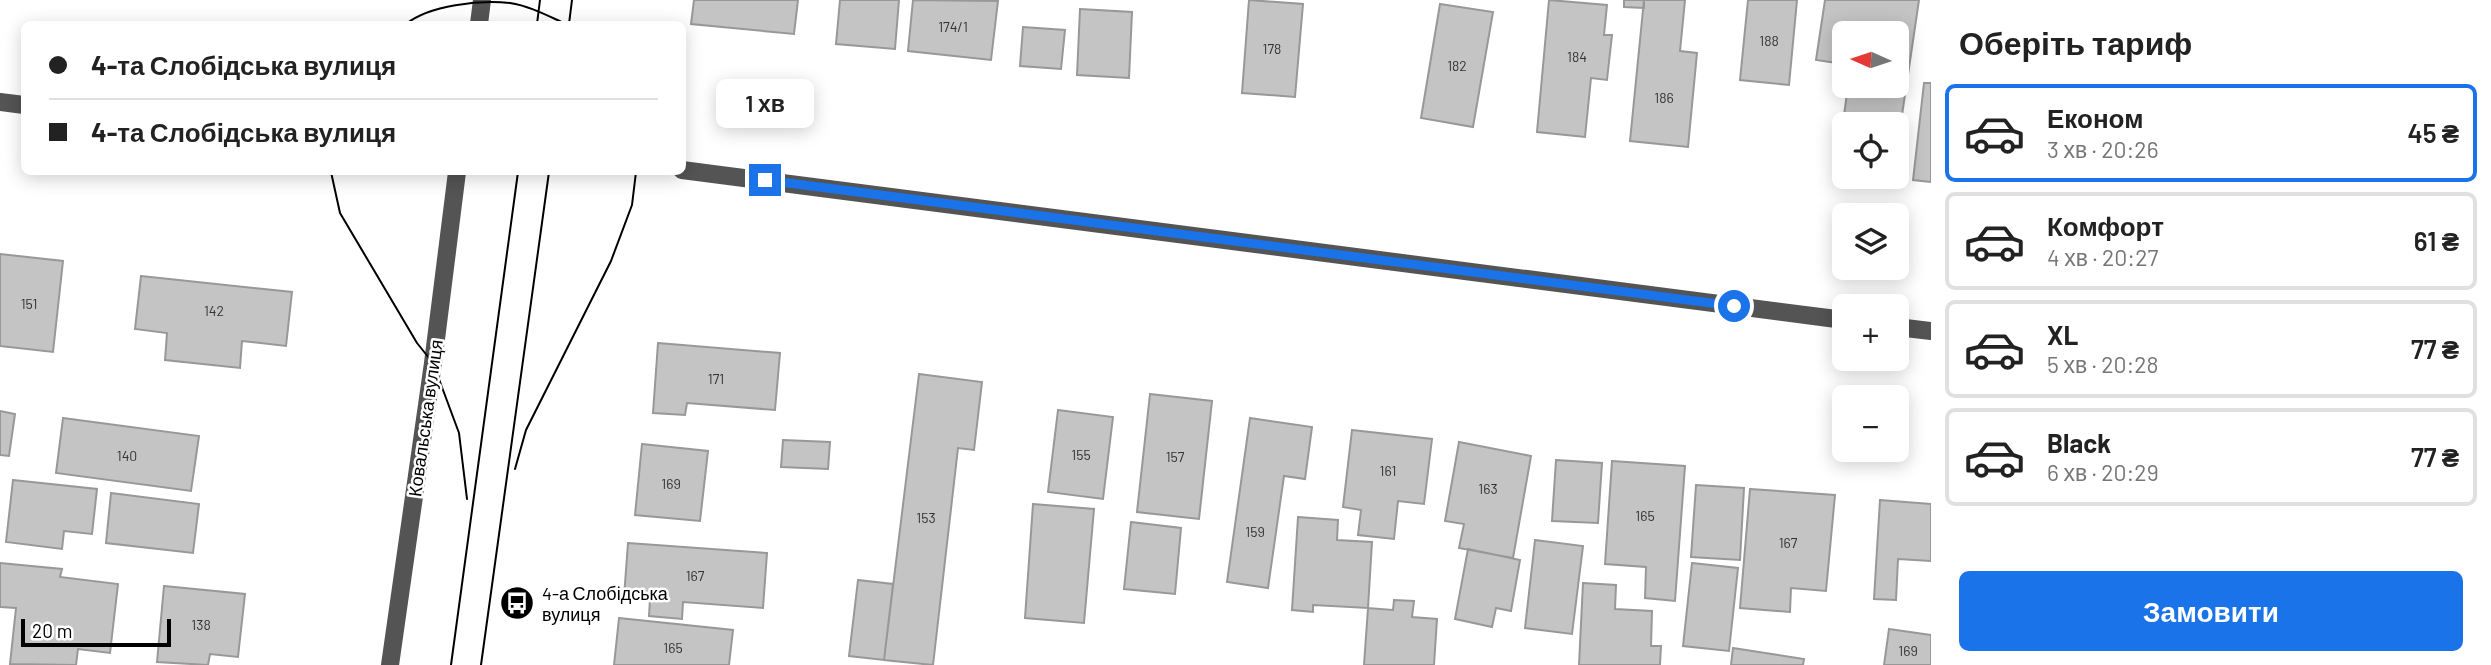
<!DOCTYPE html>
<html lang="uk">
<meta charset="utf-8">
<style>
body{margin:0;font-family:Barlow,sans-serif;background:#f6f6f6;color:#222;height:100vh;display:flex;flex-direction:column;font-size:26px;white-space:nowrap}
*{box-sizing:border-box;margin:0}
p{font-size:23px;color:#767676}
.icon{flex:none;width:38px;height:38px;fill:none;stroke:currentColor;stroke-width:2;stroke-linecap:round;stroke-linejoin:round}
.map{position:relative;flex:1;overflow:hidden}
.details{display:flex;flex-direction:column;background:#fff;width:560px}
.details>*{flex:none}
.guide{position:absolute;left:21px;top:21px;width:665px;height:154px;border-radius:10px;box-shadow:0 4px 18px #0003;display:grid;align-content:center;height:154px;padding:0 28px;background:#fff}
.needle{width:46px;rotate:273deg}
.fabs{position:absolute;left:1832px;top:21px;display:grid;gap:14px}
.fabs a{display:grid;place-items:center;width:77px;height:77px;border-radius:10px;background:#fff;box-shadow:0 4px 18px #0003;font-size:35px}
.scale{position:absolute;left:21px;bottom:18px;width:150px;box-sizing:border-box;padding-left:7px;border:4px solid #000;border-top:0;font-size:19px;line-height:24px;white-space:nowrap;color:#000;-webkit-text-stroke:5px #fff;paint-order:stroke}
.end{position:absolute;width:32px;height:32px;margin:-16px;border:9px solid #1a73e8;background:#fff;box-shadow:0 0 0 4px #fff}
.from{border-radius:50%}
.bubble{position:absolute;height:49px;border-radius:10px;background:#fff;box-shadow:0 4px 18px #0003;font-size:23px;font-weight:600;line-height:49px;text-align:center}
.guide b{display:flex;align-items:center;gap:24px;height:66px;font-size:26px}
.guide b+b{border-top:2px solid #e0e0e0}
.guide i{width:18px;height:18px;background:#222}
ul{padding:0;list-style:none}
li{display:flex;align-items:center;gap:21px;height:98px;margin:0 14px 10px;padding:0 14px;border:4px solid #e0e0e0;border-radius:10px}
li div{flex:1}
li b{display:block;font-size:26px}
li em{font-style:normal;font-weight:600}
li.active{border-color:#1a73e8}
li>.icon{width:63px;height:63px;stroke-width:1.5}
h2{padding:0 28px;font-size:32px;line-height:84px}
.primary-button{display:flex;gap:14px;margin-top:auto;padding:14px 28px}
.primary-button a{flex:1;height:80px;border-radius:10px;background:#1a73e8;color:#fff;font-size:28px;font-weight:600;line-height:80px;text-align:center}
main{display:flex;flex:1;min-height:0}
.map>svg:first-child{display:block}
.building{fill:#c4c4c4;stroke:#989898;stroke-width:2}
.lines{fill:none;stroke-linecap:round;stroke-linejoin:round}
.minor{stroke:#545454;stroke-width:18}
.tram{stroke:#000;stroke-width:2}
.route{stroke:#1a73e8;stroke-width:9}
.labels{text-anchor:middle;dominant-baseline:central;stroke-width:5;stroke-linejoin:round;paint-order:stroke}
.number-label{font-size:14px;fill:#313131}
.street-label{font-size:18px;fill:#000;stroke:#fff}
.poi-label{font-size:18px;fill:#000;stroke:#fff;text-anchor:start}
</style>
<main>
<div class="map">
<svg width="1931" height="665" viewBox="0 0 1931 665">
<rect width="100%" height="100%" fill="#fff"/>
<path class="building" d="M 694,0 L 798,0 L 794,34 L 691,24 Z
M 840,0 L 899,0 L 895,49 L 836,44 Z
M 913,0 L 998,1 L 991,60 L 908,51 Z
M 1249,0 L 1303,4 L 1295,97 L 1242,93 Z
M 1549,0 L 1607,5 L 1604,35 L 1612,35 L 1607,80 L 1591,78 L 1585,137 L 1537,132 Z
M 1624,0 L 1644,0 L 1644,8 L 1624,7 Z
M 1644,0 L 1685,0 L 1680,51 L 1697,53 L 1688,147 L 1630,141 Z
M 1748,0 L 1797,0 L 1789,85 L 1740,80 Z
M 1825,0 L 1919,0 L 1897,149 L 1897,124 L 1844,124 L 1844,167 L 1837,166 L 1848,86 L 1897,86 L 1897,33 L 1844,33 L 1844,64 L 1816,60 Z
M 1440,4 L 1493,12 L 1473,127 L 1421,118 Z
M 1080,9 L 1132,12 L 1129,78 L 1077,75 Z
M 1023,27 L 1065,30 L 1061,69 L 1020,66 Z
M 1924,83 L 1931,83 L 1931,182 L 1913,180 Z
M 0,254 L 63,261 L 53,352 L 0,346 Z
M 141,276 L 292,292 L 286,346 L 242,341 L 240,368 L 165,360 L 167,333 L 135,329 Z
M 658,343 L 780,353 L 775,410 L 687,403 L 685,415 L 653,413 Z
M 919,374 L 982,382 L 974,450 L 958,448 L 933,665 L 884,660 Z
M 1150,394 L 1212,401 L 1199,519 L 1137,512 Z
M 1058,410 L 1113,417 L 1103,499 L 1048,492 Z
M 0,411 L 15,414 L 9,456 L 0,455 Z
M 63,418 L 199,436 L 191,491 L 56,473 Z
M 1250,418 L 1312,427 L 1305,479 L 1284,476 L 1268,588 L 1227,582 Z
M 1352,430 L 1432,439 L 1424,504 L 1398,501 L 1394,539 L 1358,535 L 1361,510 L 1343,507 Z
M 783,440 L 830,442 L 828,469 L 781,467 Z
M 1459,442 L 1531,456 L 1513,558 L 1459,548 L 1464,524 L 1445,521 Z
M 642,444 L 708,451 L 700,521 L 635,515 Z
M 1556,460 L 1602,463 L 1598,523 L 1552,521 Z
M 1612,461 L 1685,466 L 1675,601 L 1645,598 L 1646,567 L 1605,564 Z
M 13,480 L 97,489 L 92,534 L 64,531 L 62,549 L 6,542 Z
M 1696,485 L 1744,488 L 1740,560 L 1691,557 Z
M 1750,489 L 1835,495 L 1826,591 L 1791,588 L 1790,612 L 1740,608 Z
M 111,493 L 199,504 L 193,553 L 106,543 Z
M 1880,500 L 1931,504 L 1931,561 L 1898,559 L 1896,600 L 1874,599 Z
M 1033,504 L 1094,509 L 1084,623 L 1025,618 Z
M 1298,517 L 1338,520 L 1337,540 L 1372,542 L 1368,608 L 1313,605 L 1313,612 L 1292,610 Z
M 1131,522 L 1181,528 L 1175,594 L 1124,589 Z
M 1535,540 L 1583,546 L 1572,634 L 1525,628 Z
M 628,543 L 767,553 L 763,608 L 683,602 L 682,619 L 649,616 L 650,599 L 624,597 Z
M 1468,549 L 1520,560 L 1511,611 L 1496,608 L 1492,627 L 1455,619 Z
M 0,563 L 62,569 L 60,577 L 118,584 L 110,653 L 78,649 L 76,665 L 10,664 L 16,608 L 0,607 Z
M 1692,563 L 1738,568 L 1729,651 L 1683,646 Z
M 858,580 L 893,584 L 884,660 L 849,656 Z
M 1583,583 L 1616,585 L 1615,609 L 1652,611 L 1651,646 L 1661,646 L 1660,665 L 1579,665 Z
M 164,586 L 245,594 L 238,657 L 210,654 L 208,665 L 157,662 Z
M 1394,600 L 1414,601 L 1412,617 L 1437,619 L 1434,665 L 1364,665 L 1368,608 L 1393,610 Z
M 619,618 L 733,630 L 729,665 L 614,665 Z
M 1889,629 L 1931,635 L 1931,665 L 1884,665 Z
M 1733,648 L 1804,659 L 1803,665 L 1731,665 Z"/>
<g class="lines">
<path class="minor" d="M 479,24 L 482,0
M 0,102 L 24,105
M 682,170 L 1844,320
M 1897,327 L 1931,331
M 390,665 L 433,363 L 457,172"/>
<path class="tram" d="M 406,24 C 430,5 479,0 510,3 C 530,6 548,16 566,24
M 537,24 L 540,0
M 569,24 L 572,0
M 331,172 L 340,213 L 417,343 L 433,363 L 459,433 L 467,499
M 515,469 L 526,430 L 611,261 L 632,205 L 636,172
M 451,665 L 518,172
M 481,665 L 549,172"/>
</g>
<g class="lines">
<path class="route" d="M 765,180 L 1734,306"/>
</g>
<defs>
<g id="bus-disc" transform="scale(1.75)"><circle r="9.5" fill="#000" stroke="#fff"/><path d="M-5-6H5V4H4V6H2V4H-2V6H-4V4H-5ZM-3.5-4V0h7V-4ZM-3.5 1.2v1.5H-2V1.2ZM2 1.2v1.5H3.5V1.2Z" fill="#fff"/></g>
</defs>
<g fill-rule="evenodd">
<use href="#bus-disc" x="517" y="603"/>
</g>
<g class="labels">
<g class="number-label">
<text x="953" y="26">174/1</text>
<text x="1769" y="40">188</text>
<text x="1272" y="48">178</text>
<text x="1577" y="56">184</text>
<text x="1457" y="65">182</text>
<text x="1664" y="97">186</text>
<text x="29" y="303">151</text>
<text x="214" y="310">142</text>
<text x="716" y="378">171</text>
<text x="1081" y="454">155</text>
<text x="127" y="455">140</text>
<text x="1175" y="456">157</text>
<text x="1388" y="470">161</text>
<text x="671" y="483">169</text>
<text x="1488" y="488">163</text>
<text x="1645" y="515">165</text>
<text x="926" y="517">153</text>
<text x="1255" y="531">159</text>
<text x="1788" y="542">167</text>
<text x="695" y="575">167</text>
<text x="201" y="624">138</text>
<text x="673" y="647">165</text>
<text x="1908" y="650">169</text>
</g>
<g class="street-label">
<text transform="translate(425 418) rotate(-82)">Ковальська вулиця</text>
</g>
<g class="poi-label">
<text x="542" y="593">4-а Слобідська<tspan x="542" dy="21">вулиця</tspan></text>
</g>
</g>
</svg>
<div class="fabs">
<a><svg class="needle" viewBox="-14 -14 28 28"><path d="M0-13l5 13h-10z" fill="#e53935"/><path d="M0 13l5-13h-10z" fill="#767676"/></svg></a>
<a><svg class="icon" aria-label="locate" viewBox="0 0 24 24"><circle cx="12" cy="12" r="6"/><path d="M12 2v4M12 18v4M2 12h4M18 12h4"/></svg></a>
<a><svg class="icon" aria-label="layers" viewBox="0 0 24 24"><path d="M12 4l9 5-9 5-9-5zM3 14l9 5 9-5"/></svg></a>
<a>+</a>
<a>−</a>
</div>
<div class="scale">20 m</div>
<i class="end from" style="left:1734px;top:306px"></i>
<i class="end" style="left:765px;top:180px"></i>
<div class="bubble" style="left:716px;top:79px;width:98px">1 хв</div>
<div class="guide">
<b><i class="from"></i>4-та Слобідська вулиця</b>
<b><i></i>4-та Слобідська вулиця</b>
</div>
</div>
<section class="details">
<h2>Оберіть тариф</h2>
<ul>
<li class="active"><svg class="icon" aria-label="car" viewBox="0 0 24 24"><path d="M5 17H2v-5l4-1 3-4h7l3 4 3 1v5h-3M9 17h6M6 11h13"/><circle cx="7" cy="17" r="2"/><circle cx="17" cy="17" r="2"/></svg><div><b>Економ</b><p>3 хв · 20:26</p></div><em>45 ₴</em></li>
<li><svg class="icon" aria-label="car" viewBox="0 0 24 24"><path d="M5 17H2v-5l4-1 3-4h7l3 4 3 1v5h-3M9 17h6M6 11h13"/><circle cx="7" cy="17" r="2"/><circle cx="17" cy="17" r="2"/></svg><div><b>Комфорт</b><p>4 хв · 20:27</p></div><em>61 ₴</em></li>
<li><svg class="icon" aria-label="car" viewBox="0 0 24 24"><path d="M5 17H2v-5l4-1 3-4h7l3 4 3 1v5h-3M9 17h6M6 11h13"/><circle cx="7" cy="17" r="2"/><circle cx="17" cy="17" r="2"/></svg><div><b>XL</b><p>5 хв · 20:28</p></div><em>77 ₴</em></li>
<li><svg class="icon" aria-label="car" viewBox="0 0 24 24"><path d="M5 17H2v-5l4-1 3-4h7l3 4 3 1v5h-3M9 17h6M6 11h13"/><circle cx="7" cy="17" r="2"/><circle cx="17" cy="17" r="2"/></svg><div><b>Black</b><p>6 хв · 20:29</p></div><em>77 ₴</em></li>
</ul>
<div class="primary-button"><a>Замовити</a></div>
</section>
</main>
